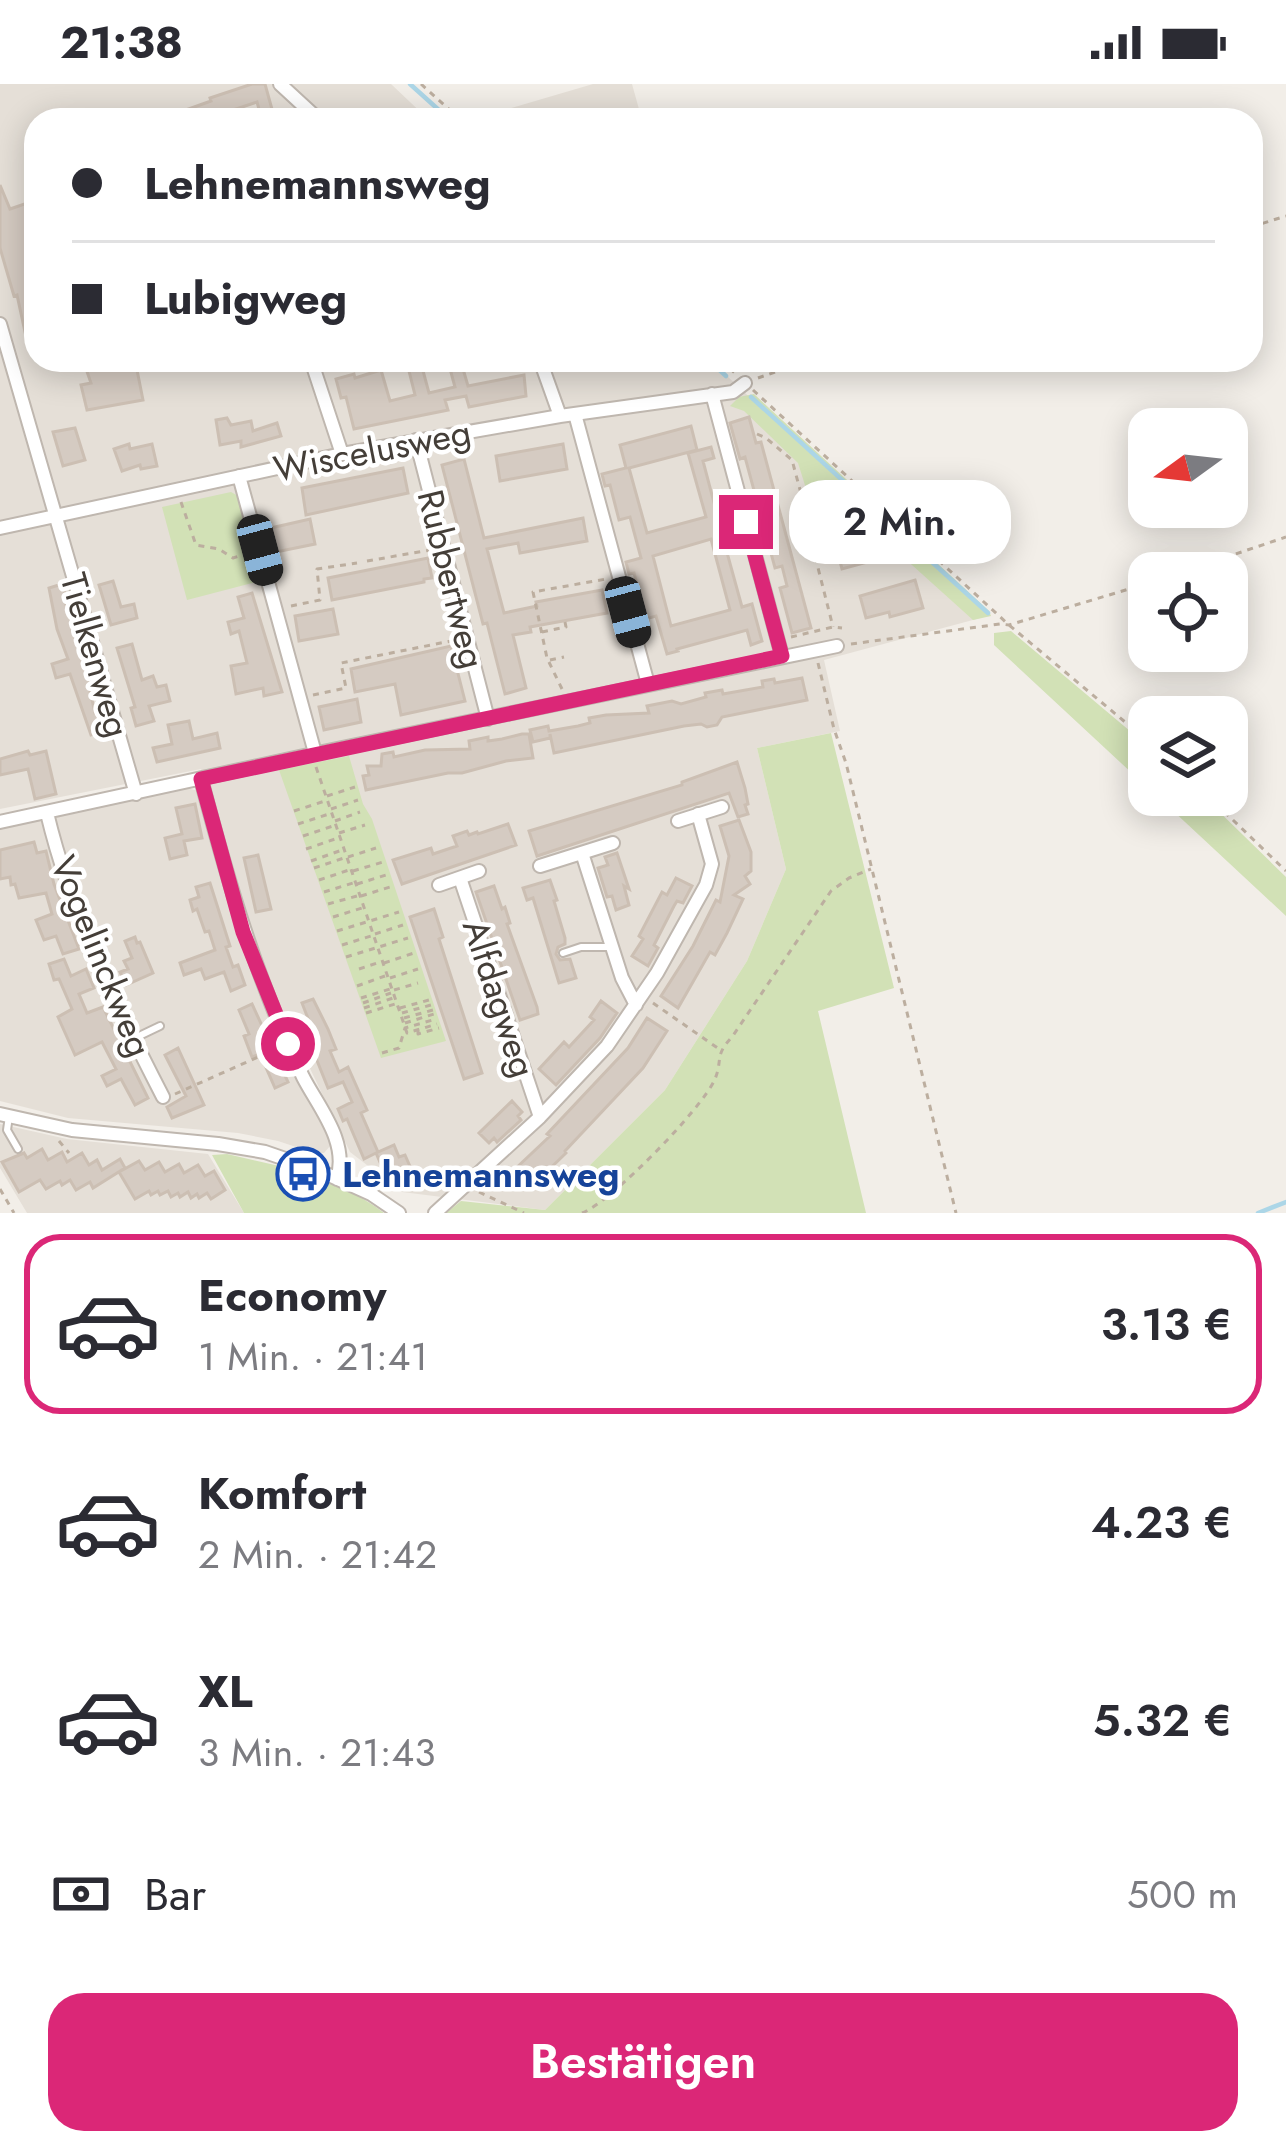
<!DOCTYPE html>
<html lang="de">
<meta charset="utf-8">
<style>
body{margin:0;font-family:Jost,sans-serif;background:#f2f2f3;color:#2b2b33;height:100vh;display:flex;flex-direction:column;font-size:45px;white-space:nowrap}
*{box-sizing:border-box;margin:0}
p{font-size:39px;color:#7c7c81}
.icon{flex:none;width:66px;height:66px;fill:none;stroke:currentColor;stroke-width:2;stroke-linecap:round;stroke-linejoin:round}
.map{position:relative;height:1129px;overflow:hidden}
.panel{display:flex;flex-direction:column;background:#fff;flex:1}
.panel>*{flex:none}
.top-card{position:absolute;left:24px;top:24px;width:1239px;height:264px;border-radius:36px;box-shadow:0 6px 30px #0003;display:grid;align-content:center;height:264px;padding:0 48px;background:#fff}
.needle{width:78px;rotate:255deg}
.tools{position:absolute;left:1128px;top:324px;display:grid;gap:24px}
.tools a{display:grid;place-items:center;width:120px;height:120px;border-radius:24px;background:#fff;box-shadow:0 6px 30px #0003;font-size:60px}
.end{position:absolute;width:54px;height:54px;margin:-27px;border:15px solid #db2777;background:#fff;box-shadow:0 0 0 6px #fff}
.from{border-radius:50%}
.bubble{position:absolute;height:84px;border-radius:36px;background:#fff;box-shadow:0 6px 30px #0003;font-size:39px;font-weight:600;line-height:84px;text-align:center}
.car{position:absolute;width:36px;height:72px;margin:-36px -18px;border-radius:15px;box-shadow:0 0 9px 3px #0007;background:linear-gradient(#222 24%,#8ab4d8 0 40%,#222 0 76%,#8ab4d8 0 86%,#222 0)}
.top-card b{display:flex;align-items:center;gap:42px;height:114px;font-size:45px}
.top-card b+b{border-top:3px solid #e1e1e2}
.top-card i{width:30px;height:30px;background:#2b2b33}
ul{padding:21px 0 0;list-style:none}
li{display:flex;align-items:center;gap:36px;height:180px;margin:0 24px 18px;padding:0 24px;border:6px solid transparent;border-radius:36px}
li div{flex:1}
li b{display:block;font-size:45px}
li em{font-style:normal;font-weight:600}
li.selected{border-color:#db2777}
li>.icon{width:108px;height:108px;stroke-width:1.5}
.pay{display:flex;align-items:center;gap:30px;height:132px;padding:0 48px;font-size:45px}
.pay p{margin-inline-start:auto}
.cta{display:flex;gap:24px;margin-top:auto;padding:24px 48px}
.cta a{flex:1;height:138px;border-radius:36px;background:#db2777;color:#fff;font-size:48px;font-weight:600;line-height:138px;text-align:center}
.status{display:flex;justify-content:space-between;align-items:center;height:84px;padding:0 60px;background:#fff;direction:ltr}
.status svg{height:33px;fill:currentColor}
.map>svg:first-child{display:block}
.residential{fill:#e5dfd7}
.green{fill:#d2e1b6}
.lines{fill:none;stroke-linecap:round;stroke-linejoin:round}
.stream{stroke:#acd6e7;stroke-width:4.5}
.building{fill:#d5cbc2;stroke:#ccbfb3;stroke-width:3;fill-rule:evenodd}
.service-casing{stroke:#bfb7af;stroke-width:10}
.minor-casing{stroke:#bfb7af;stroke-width:16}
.path{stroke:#bcae9f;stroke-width:3;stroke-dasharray:6 6;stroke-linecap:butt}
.service{stroke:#fff;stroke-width:6}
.minor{stroke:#fff;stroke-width:12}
.route{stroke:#db2777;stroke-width:15}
.labels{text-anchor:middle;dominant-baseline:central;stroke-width:9;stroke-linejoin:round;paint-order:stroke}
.street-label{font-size:36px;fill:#443e38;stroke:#fff}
.transit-label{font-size:36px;font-weight:bold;fill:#164399;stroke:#fff;text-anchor:start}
</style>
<div class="status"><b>21:38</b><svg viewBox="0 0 49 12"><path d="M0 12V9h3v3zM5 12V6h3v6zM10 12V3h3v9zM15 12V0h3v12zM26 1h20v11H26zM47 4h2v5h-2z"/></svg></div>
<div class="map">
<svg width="1286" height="1129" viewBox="0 0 1286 1129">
<rect width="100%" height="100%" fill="#f2eee8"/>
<path class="residential" d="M 0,0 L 391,0 L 429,36 L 36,36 L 36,276 L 710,276 L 984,533 L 824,576 L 840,647 L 757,664 L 786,785 L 747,877 L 665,1006 L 545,1126 L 402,1108 L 350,1068 L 282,926 L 256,862 L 201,685 L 0,725 Z
M 593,0 L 632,0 L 642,36 L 471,36 Z
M 187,704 L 195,706 L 201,712 L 248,876 L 268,924 L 331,1054 L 330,1062 L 324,1069 L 314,1069 L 278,1057 L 238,1049 L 68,1034 L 0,1017 L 0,745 Z
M 0,1040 L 67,1055 L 208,1070 L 244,1129 L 27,1129 L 0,1084 Z"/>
<path class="green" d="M 754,310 L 989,527 L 991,532 L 973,536 L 851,426 L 816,436 L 798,379 L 744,327 L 730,322 L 739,313 Z
M 231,408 L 238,412 L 260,497 L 187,516 L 162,423 Z
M 1011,547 L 1149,663 L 1149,705 L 994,561 L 994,549 Z
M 831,649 L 894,904 L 818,927 L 866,1129 L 446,1129 L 461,1117 L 545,1126 L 665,1006 L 747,877 L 786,785 L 757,664 Z
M 349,672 L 363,720 L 372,735 L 446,957 L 381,974 L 279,686 Z
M 1156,711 L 1202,711 L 1286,793 L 1286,832 Z
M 227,1070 L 288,1084 L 300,1093 L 303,1089 C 332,1099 360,1110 384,1129 L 244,1129 L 212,1071 Z"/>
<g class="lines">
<path class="stream" d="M 410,0 L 450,36
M 709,276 L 726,292
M 751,313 L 909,457
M 922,469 L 988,529
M 1258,1129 L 1286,1118"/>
</g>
<path class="building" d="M 252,0 L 265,0 L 275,36 L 262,36 L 257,18 L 224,29 L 225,32 L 214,36 L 186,36 L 183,27 L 211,17 L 210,14 Z
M 0,101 L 10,125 L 36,116 L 36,245 L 25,248 L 17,211 L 14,212 L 0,164 Z
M 83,276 L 135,276 L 143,316 L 87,326 L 81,301 L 91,299 Z
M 461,278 L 468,302 L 524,291 L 526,312 L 469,323 L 466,312 L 445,316 L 448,326 L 354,345 L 346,313 L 341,314 L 336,295 L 354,290 L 355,294 L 381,286 L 390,317 L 415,311 L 409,287 L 422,283 L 429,309 L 455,303 L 449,281 Z
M 749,333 L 756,359 L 761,358 L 811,544 L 792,549 L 780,504 L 787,502 L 782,482 L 775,484 L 745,373 L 740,375 L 730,339 Z
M 227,334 L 231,341 L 251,337 L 253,347 L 277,339 L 281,352 L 241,363 L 241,357 L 220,361 L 216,336 Z
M 691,342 L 697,366 L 629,384 L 647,449 L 706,433 L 688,369 L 711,363 L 714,374 L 703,377 L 717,430 L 728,427 L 737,463 L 726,465 L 742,523 L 752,520 L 762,557 L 751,561 L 747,546 L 677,565 L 678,567 L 667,570 L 656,532 L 642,536 L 639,525 L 643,524 L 634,489 L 629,490 L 626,478 L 641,474 L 630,433 L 619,436 L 610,401 L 605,402 L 602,390 L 626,384 L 620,361 ZM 711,455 L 730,526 L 671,542 L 653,472 Z
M 75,344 L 85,376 L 63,382 L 53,348 Z
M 129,360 L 130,365 L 152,360 L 157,382 L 141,385 L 140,381 L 122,387 L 114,365 Z
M 563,360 L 567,385 L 500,397 L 496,372 Z
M 464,375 L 484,454 L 583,434 L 587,457 L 520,469 L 518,459 L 487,465 L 504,529 L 537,522 L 536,518 L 602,506 L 607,529 L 530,543 L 531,548 L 513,551 L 526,604 L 505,610 L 487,539 L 483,540 L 442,381 Z
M 403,384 L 408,409 L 306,431 L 302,404 Z
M 310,435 L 315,460 L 276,468 L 271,444 Z
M 868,450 L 875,476 L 842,485 L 835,459 Z
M 428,474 L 432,494 L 424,495 L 424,498 L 332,516 L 328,494 Z
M 915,496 L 923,524 L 890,533 L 889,528 L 866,534 L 860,512 Z
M 113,497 L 121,523 L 134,520 L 137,534 L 111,541 L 99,501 Z
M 62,500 L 68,520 L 66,521 L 93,606 L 90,607 L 95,629 L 99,628 L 105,647 L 91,651 L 70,590 L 56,594 L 52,580 L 68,575 L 57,545 L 49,504 Z
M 252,509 L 282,608 L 264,612 L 263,604 L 236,610 L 231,582 L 247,579 L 239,547 L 231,550 L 228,538 L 244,534 L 238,513 Z
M 333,525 L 338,550 L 299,557 L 295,532 Z
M 132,560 L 142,596 L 153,592 L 157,603 L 166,601 L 170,617 L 149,622 L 154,637 L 136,642 L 131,624 L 135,623 L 117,564 Z
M 451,562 L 465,617 L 401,631 L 395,600 L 355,608 L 351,585 Z
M 802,594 L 807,616 L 722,633 L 717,641 L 707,643 L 701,640 L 684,642 L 554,669 L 550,650 L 550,654 L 533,658 L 530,646 L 548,642 L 549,647 L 578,642 L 590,639 L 589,634 L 606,631 L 649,629 L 647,622 L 672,617 L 681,620 L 706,613 L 705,609 L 722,606 L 723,610 L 763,603 L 762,597 L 774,595 L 775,599 Z
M 357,615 L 361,638 L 324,646 L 319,623 Z
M 189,637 L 193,655 L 217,649 L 220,664 L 157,678 L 153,664 L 172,660 L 168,641 Z
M 522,650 L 529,650 L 533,674 L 506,677 L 462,689 L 448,689 L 366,706 L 363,692 L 369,691 L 367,682 L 381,682 L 382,670 L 393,668 L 394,673 L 425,666 L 470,665 L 469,657 L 488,653 L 488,657 L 502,655 Z
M 28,667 L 30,671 L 46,667 L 56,710 L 35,715 L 28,685 L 0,691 L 0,675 Z
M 737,678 L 745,704 L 748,720 L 745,721 L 748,730 L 738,733 L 729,709 L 537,772 L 529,747 L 682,701 L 682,698 Z
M 195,720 L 202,754 L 184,757 L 187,771 L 170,775 L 165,754 L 182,750 L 176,724 Z
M 739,736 L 751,768 L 751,787 L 745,792 L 750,800 L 734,811 L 743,815 L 727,849 L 715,871 L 710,868 L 678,924 L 661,912 L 693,862 L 716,816 L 720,818 L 729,772 L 720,742 Z
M 508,740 L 516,761 L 402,800 L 393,776 L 431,764 L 433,770 L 457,762 L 453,752 L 467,747 L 469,751 L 477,748 L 478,750 Z
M 34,758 L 37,769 L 46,767 L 54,800 L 79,865 L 63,870 L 56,852 L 44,856 L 36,836 L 52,830 L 46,809 L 19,814 L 15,800 L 11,801 L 10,793 L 0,795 L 0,766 Z
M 617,769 L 629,805 L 624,802 L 629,821 L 616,826 L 612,812 L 607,813 L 598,784 L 608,781 L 605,773 Z
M 258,771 L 271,825 L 256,828 L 244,774 Z
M 676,794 L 692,802 L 683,819 L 677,817 L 674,822 L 654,861 L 658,864 L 648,882 L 632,872 L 643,855 L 639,852 L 662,808 L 667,811 Z
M 550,796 L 557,816 L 554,817 L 565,854 L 565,860 L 558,863 L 556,870 L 560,876 L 570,875 L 576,894 L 559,899 L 533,814 L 527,816 L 523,804 Z
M 210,799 L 230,862 L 226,863 L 233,883 L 238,881 L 245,901 L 231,907 L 224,888 L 205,895 L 201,885 L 184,891 L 180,879 L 215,866 L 209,847 L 205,848 L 197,825 L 193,827 L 190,816 L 199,813 L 196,803 Z
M 494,802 L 502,825 L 505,823 L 510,839 L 507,840 L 537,923 L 538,930 L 520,936 L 476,808 Z
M 434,825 L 443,853 L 439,855 L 482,989 L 464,995 L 410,833 Z
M 135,853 L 137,859 L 140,858 L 153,889 L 126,901 L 120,888 L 128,885 L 124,877 L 132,874 L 125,857 Z
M 64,875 L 71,892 L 86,885 L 94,904 L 79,910 L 87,929 L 103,923 L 148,1014 L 135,1021 L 121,995 L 107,1002 L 102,992 L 116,985 L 102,958 L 75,971 L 58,933 L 72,925 L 59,895 L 54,896 L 49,880 Z
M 313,915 L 328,945 L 336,965 L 330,967 L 339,988 L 348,983 L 367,1026 L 361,1029 L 378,1068 L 394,1061 L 399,1073 L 405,1071 L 412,1087 L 388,1097 L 376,1069 L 364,1075 L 347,1035 L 343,1037 L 338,1025 L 352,1018 L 343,998 L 328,1004 L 308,954 L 305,955 L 299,941 L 309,937 L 302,919 Z
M 601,917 L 617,929 L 600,954 L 556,1001 L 539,985 L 564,958 L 569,963 L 594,936 L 590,933 Z
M 252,920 L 288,998 L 275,1004 L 260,970 L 252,973 L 244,952 L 249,950 L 239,926 Z
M 647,934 L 667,947 L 643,984 L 565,1067 L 566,1069 L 530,1104 L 513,1087 L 550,1052 L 547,1050 L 628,964 Z
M 178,964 L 204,1021 L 172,1034 L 167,1023 L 186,1012 L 165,971 Z
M 512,1017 L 522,1028 L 518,1032 L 521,1036 L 497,1058 L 494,1054 L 489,1059 L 479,1049 Z
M 42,1065 L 48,1076 L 62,1068 L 67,1078 L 82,1069 L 89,1081 L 97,1076 L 102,1086 L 120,1075 L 125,1084 L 93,1104 L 90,1098 L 76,1106 L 70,1096 L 62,1101 L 60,1097 L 46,1105 L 40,1096 L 19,1108 L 2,1078 L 24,1069 L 27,1074 Z
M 139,1077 L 145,1086 L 159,1078 L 165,1088 L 179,1080 L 184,1089 L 198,1081 L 205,1092 L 214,1087 L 225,1106 L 211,1115 L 207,1109 L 199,1114 L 197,1110 L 191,1114 L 188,1108 L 180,1113 L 178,1109 L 171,1113 L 168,1107 L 160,1111 L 158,1107 L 151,1111 L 149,1107 L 135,1115 L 119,1088 Z"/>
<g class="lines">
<g class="service-casing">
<path id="service" d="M 563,869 L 581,863 L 609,863
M 137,953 L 160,942
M 9,1032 L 7,1046 L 18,1065"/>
</g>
<g class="minor-casing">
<path id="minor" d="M 280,0 L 319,36
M 0,240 L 136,710
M 311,276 L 342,370
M 540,276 L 560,332
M 712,310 L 782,572
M 575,330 L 648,600
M 416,356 L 488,635
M 239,392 L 315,669
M 0,444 L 342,370 L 560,332 L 733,308 L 745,299
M 201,695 C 228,798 257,897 303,993 C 319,1024 349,1058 337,1095
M 47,729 C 71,829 116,922 163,1013
M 678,737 L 722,723
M 0,738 L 313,670 L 837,562
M 582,769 L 622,894 L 636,921
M 540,782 L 613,759
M 460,794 L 540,1033
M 439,801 L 479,787
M 0,1030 L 72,1046 L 218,1060 L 265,1068 L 320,1087 L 371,1110 L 399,1129
M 435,1129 L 540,1033 L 607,962 L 657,889 L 706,801 L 712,780 L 698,730"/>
</g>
<path class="path" d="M 421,0 L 461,36
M 1251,143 L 1286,132
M 721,276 L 737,291
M 758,294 L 781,286 L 849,276
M 753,306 L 1009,541 L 1149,658
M 757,350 L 766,354 L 792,376 L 815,461 L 814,468 L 833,543
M 181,418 L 196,461 L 219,465 L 233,474 L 245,470
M 819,457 L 851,448 L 852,454
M 367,477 L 430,466
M 1179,489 L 1286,453
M 291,522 L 320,516 L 317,485 L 357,479
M 542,548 L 566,543 L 565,538
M 791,553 L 833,543 L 842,544
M 851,560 L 1000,540 L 1009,541 L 1149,499
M 550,576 L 564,573
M 818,579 L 834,645 L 846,679 L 956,1129
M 562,605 L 547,574 L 533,508 L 606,495
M 313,611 L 346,604 L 341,579 L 456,556
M 316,683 L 407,949 L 437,940
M 1207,711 L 1286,787
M 327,712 L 355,703
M 331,725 L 358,716
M 294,727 L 325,717
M 335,737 L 360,728
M 298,740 L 329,730
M 339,749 L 365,741
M 303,752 L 333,742
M 306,765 L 338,754
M 348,773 L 376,764
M 311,777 L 342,766
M 314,784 L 344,774
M 353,787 L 383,778
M 319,796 L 349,786
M 357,800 L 386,791
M 324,808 L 353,799
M 361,812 L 390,803
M 328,820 L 357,812
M 333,833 L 362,824
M 337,847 L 399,828
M 375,850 L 403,841
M 342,861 L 371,852
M 346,873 L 408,854
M 384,879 L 414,869
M 359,885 L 380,878
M 390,894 L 418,885
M 357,902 L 385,892
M 394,906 L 418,899
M 361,914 L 390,905
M 363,919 L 391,909
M 653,919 L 719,965
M 364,924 L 393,914
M 400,924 L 429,916
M 366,929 L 395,920
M 402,929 L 431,921
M 404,934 L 433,926
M 405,939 L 434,930
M 418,947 L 418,950 L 439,944
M 382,969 L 399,964 L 405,944 L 436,935
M 175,1010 L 276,965
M 59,1057 L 69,1069
M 0,1105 L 14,1129
M 479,1108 L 524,1129
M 582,1129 C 611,1118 702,1025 715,995 C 723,975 714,972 732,953 L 831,807 L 849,794 L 871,785"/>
<use href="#service" class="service"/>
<use href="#minor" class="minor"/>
</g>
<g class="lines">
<path class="route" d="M 288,960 L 243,848 L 201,695 L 782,572 L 746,438"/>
</g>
<defs>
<g id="bus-ring" transform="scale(2.7)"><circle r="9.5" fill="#fff" stroke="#1a4fb4" stroke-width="1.5"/><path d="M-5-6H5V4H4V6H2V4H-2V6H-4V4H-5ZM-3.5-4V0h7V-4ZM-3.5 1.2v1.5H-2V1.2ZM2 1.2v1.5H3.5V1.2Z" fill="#1a4fb4"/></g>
</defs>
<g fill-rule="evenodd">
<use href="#bus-ring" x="303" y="1090"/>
</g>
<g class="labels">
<g class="street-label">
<text transform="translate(372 366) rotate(-11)">Wiscelusweg</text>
<text transform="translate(452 495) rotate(76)">Rubbertweg</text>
<text transform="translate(96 571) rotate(74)">Tielkenweg</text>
<text transform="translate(102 872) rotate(68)">Vogelinckweg</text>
<text transform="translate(500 914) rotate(72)">Alfdagweg</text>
</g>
<g class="transit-label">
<text x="342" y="1090">Lehnemannsweg</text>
</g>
</g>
</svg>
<div class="tools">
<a><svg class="needle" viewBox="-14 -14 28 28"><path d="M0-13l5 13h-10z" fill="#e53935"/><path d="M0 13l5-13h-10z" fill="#7c7c81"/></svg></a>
<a><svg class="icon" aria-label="locate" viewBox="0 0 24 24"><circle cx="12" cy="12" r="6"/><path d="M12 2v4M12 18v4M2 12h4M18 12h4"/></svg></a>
<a><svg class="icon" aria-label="layers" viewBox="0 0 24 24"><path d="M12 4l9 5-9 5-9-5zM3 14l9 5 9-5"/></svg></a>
</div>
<i class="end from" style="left:288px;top:960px"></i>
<i class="end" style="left:746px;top:438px"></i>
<div class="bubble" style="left:789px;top:396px;width:222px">2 Min.</div>
<i class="car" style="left:260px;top:466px;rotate:165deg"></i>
<i class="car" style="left:628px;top:528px;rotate:165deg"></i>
<div class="top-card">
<b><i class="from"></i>Lehnemannsweg</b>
<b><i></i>Lubigweg</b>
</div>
</div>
<section class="panel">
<ul>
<li class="selected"><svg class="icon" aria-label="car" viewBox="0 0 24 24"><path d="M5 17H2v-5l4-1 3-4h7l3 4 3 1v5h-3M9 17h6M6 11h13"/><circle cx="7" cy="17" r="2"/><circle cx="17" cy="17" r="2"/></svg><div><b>Economy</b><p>1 Min. · 21:41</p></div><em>3.13 €</em></li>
<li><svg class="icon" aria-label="car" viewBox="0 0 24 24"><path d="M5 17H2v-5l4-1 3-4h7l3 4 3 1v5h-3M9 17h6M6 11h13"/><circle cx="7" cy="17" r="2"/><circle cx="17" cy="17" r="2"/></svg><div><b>Komfort</b><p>2 Min. · 21:42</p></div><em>4.23 €</em></li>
<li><svg class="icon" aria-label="car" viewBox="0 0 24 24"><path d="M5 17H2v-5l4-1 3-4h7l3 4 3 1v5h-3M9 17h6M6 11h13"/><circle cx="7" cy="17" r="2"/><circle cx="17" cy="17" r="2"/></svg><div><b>XL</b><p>3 Min. · 21:43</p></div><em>5.32 €</em></li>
</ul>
<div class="pay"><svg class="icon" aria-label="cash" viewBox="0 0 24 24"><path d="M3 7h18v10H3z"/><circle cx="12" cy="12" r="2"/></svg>Bar<p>500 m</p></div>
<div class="cta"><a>Bestätigen</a></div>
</section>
